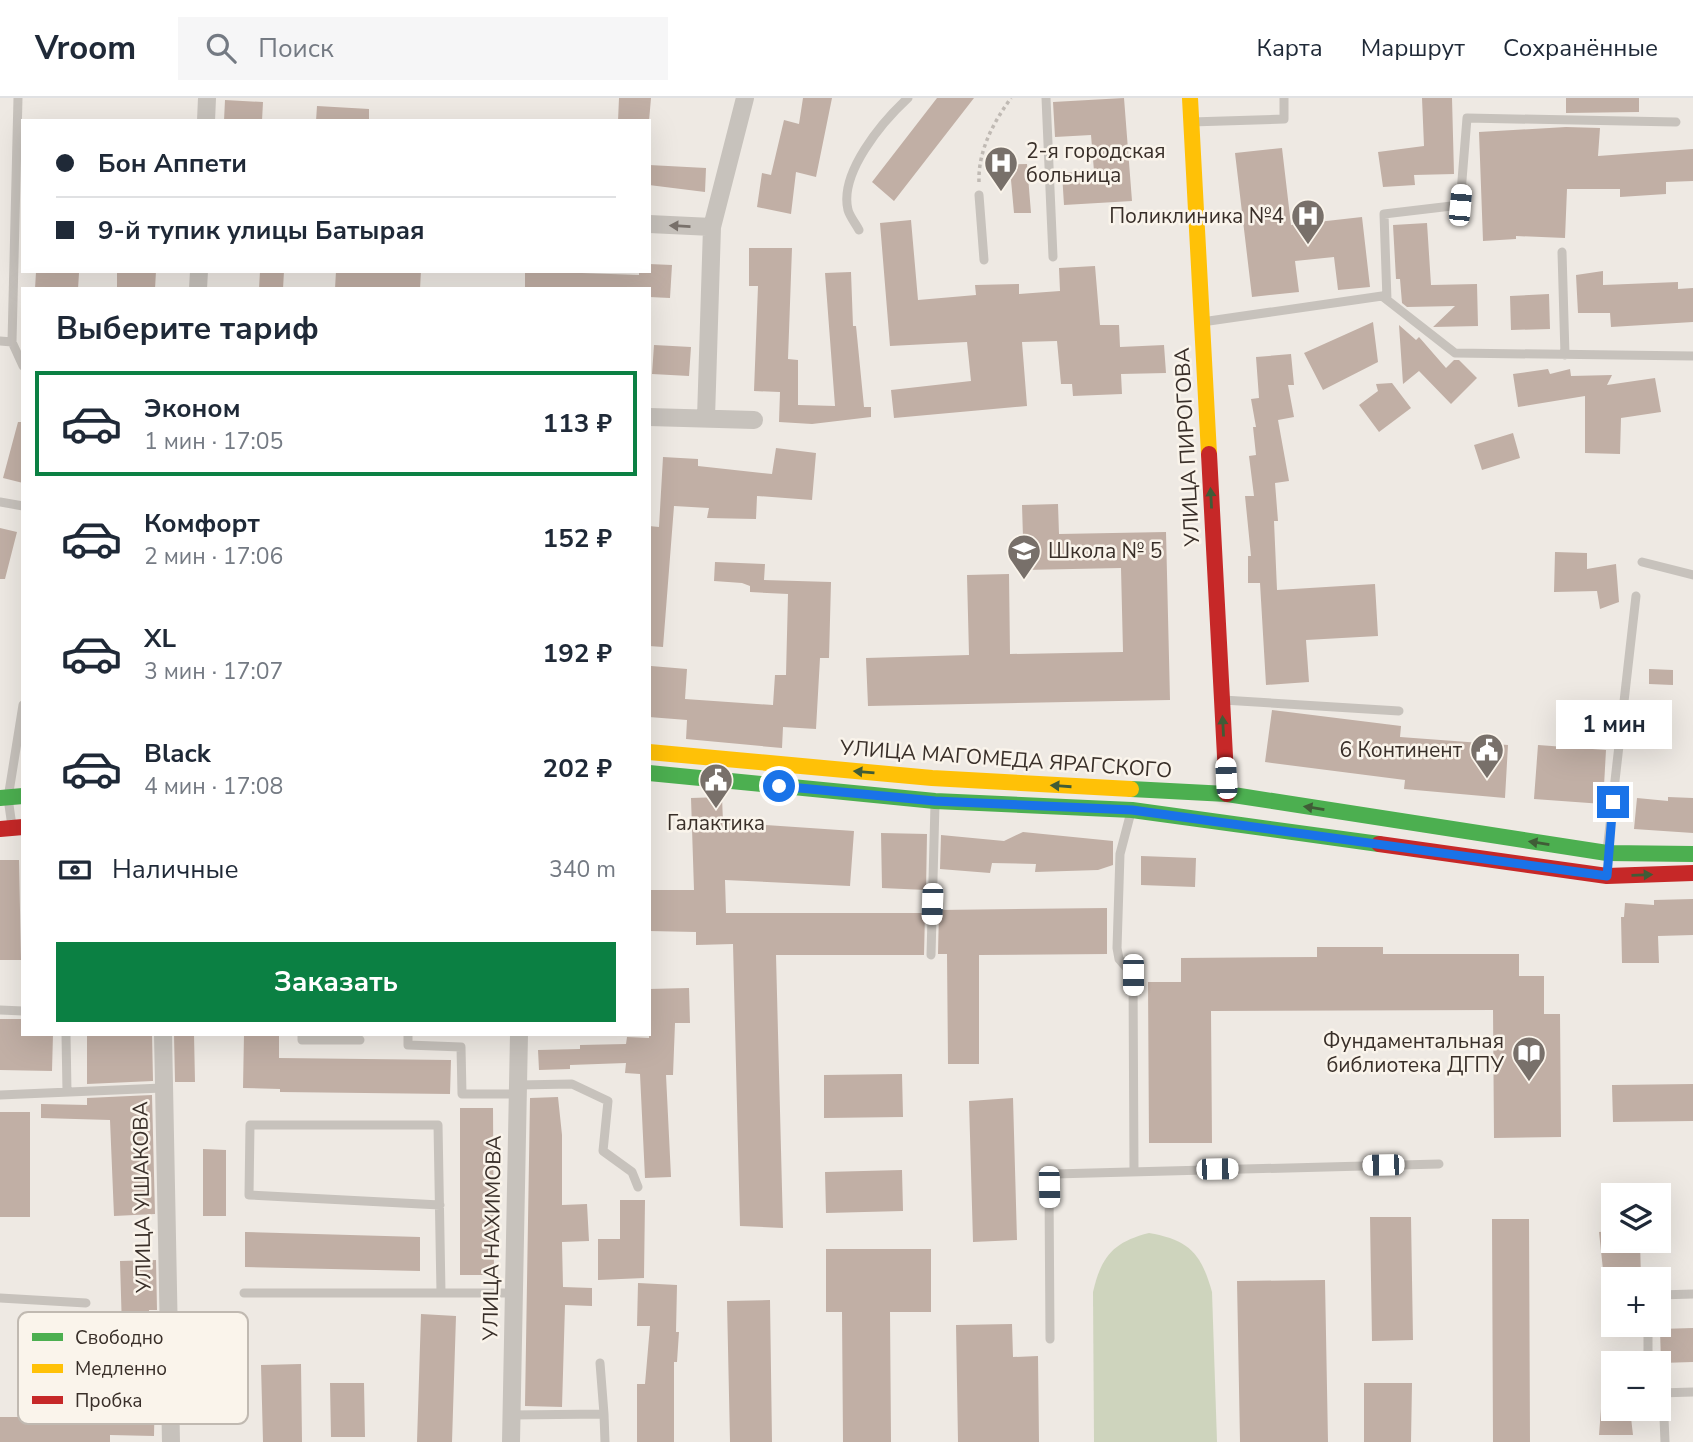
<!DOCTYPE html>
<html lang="ru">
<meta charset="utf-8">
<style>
body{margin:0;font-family:"Nunito Sans",sans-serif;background:#f6f6f7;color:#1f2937;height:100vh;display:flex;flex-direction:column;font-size:26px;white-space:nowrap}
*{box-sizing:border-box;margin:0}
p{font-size:23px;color:#747a83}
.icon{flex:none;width:38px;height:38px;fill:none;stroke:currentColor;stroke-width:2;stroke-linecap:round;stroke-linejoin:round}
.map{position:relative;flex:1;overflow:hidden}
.drawer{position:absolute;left:21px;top:189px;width:630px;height:749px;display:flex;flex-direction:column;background:#fff;border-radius:0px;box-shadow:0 7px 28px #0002}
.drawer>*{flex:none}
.hud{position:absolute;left:21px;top:21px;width:630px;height:154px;border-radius:0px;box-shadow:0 7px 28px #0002;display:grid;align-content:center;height:154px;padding:0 35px;background:#fff}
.controls{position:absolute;left:1601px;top:1085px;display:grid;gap:14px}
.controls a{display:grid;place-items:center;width:70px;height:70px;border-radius:0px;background:#fff;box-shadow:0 7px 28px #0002;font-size:35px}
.end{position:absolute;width:32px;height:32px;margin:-16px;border:9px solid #1a73e8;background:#fff;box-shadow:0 0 0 4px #fff}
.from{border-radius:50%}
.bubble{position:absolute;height:49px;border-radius:0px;background:#fff;box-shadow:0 7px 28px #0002;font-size:23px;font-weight:700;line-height:49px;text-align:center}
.car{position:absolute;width:21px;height:42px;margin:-21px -10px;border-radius:9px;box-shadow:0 0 5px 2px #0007;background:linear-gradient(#fff 24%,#345 0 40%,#fff 0 76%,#345 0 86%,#fff 0)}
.hud b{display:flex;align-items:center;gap:24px;height:66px;font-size:26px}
.hud b+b{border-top:2px solid #e0e1e3}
.hud i{width:18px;height:18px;background:#1f2937}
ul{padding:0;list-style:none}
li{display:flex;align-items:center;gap:21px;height:105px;margin:0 14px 10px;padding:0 21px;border:4px solid transparent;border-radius:0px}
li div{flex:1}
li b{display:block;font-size:26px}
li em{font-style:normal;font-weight:700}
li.current{border-color:#0b8043}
li>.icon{width:63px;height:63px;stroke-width:1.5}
h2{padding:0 35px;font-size:32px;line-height:84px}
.pay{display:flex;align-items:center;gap:18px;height:77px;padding:0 35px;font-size:26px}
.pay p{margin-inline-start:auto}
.cta{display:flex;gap:14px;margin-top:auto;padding:14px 35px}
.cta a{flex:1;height:80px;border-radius:0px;background:#0b8043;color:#fff;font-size:28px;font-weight:700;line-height:80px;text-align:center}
header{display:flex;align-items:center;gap:42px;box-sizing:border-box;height:98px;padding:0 35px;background:#fff;border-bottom:2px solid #e0e1e3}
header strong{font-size:33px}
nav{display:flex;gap:38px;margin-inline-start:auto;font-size:24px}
.search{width:490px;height:63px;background:#f6f6f7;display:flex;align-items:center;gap:18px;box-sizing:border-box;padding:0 24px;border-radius:0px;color:#747a83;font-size:26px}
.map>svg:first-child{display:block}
.green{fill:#ced4bd}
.building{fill:#c1afa5}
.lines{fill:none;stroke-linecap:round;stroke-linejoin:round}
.path{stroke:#c0bab4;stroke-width:3.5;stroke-dasharray:3.5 3.5;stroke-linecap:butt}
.lane{stroke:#c7c2bc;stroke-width:9}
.street{stroke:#c7c2bc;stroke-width:18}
.fast{stroke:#4caf50;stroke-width:16}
.slow{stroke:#ffc107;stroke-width:16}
.jam{stroke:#c62828;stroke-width:16}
.oneway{fill:#79716b}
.oneway2{fill:#405c37}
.route{stroke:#1a73e8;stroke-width:9}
.labels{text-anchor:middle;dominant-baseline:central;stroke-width:5;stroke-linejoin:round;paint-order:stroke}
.poi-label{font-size:21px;fill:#392f29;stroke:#faf4eb;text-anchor:end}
.street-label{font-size:21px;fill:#392f29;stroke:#faf4eb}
.key{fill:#faf4eb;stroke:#c0b9b1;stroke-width:2}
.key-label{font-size:19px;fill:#392f29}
</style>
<header>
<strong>Vroom</strong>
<div class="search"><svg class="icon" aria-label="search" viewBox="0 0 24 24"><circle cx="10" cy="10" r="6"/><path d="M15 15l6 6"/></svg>Поиск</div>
<nav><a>Карта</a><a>Маршрут</a><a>Сохранённые</a></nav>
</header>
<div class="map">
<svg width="1693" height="1344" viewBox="0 0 1693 1344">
<rect width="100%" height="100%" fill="#eee9e3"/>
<path class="green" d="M 1149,1135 C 1189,1142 1201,1155 1212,1194 L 1217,1344 L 1094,1344 L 1093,1194 C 1101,1159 1113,1144 1149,1135 Z"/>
<path class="building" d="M 619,0 L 651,0 L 649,23 L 618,23 Z
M 803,0 L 832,0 L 816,79 L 796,74 L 791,116 L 757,109 L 762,75 L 771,77 L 784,22 L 799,26 Z
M 937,0 L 974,0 L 894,103 L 872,84 Z
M 1124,0 L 1132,103 L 1064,107 L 1062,75 L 1094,73 L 1091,37 L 1055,39 L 1053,4 Z
M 1422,0 L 1452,0 L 1454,76 L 1414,77 L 1415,87 L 1383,89 L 1378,54 L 1424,48 Z
M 1566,0 L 1639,0 L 1639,14 L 1566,15 Z
M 225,2 L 263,4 L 262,23 L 224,23 Z
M 317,8 L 369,11 L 369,23 L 316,23 Z
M 1566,29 L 1600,30 L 1598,58 L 1693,51 L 1693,83 L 1666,84 L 1666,96 L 1620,99 L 1620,91 L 1567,91 L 1565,140 L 1516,138 L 1516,141 L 1483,143 L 1479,34 Z
M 1282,50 L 1291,127 L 1362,119 L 1370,189 L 1338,192 L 1334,159 L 1295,163 L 1299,194 L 1252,199 L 1235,55 Z
M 1027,66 L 1031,115 L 1014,115 L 1011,82 L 996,82 L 996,67 Z
M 649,67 L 706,70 L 705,94 L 649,87 Z
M 911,122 L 918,202 L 976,197 L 975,187 L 1019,186 L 1019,196 L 1060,193 L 1059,170 L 1095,168 L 1100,227 L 1119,227 L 1120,249 L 1164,247 L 1166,275 L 1121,276 L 1122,296 L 1073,298 L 1072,286 L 1061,286 L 1057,243 L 1022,244 L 1027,308 L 894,320 L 891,292 L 971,283 L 967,244 L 890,248 L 880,125 Z
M 1427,125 L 1431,187 L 1477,186 L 1478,228 L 1433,229 L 1455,208 L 1407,209 L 1402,205 L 1400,181 L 1396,181 L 1393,127 Z
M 749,150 L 792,150 L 788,261 L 798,262 L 798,307 L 835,308 L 825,175 L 851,174 L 853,228 L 856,228 L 864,309 L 871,309 L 871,319 L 812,326 L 779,324 L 780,294 L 754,293 L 758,188 L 749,188 Z
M 649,166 L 672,167 L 670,200 L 649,199 L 649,191 L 525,191 L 525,173 L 639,177 L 639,173 L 649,173 Z
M 117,173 L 156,173 L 155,191 L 117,191 Z
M 260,173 L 284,173 L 283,191 L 259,191 Z
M 336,173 L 421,173 L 420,191 L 335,191 Z
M 1603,173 L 1603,187 L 1678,184 L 1678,191 L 1693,190 L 1693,224 L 1611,229 L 1610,215 L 1578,215 L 1576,177 Z
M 36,174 L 79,175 L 78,191 L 35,191 Z
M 1549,196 L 1550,231 L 1511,232 L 1510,198 Z
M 1373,224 L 1378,264 L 1323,292 L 1304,255 Z
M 1399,227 L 1416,242 L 1419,239 L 1446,270 L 1454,262 L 1459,262 L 1477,280 L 1451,306 L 1419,273 L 1403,286 Z
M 654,247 L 691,249 L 689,278 L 652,276 Z
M 1291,256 L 1294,287 L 1288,287 L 1294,319 L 1278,322 L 1289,383 L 1275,385 L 1278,423 L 1274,423 L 1277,492 L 1375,486 L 1378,538 L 1306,542 L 1309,584 L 1266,587 L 1260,485 L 1248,485 L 1248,458 L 1251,458 L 1245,398 L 1254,398 L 1249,358 L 1256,357 L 1253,329 L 1256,329 L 1251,301 L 1259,300 L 1256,259 Z
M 1548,271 L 1550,276 L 1570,271 L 1571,278 L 1612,277 L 1607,287 L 1655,280 L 1661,314 L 1621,320 L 1620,356 L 1585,355 L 1585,298 L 1518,309 L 1513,276 Z
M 1392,285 L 1411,310 L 1379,334 L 1359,307 L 1378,293 L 1376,286 Z
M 18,324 L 23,324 L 23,385 L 3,380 Z
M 1513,335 L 1520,360 L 1482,372 L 1474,347 Z
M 776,350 L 816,355 L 812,402 L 757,398 L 756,421 L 707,420 L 709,410 L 674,408 L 663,549 L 649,548 L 649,428 L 659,429 L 663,359 L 698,361 L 698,368 L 772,376 Z
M 1058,406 L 1059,436 L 1166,434 L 1170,602 L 868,608 L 866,560 L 969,557 L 967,477 L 1009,476 L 1010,556 L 1123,554 L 1121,470 L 1024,472 L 1022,407 Z
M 0,430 L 17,434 L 5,481 L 0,481 Z
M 1555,454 L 1587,455 L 1587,471 L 1616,466 L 1619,504 L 1600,511 L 1597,493 L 1554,494 Z
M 715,464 L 765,466 L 764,482 L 831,484 L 829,560 L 820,560 L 816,631 L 783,629 L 782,650 L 686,641 L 687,622 L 649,619 L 651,568 L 687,571 L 685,601 L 773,607 L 775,577 L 786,577 L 788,496 L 750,494 L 750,488 L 742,485 L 714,483 Z
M 1649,571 L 1673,572 L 1673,587 L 1649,586 Z
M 1272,612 L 1401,628 L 1400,639 L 1508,647 L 1505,700 L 1404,691 L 1405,682 L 1265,664 Z
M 1538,647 L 1606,652 L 1603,706 L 1534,701 Z
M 722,699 L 723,724 L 854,733 L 850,788 L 725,782 L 726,815 L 925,815 L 924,857 L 776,857 L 783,1130 L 740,1128 L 733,846 L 696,847 L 696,834 L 649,833 L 649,792 L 694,792 L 691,700 Z
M 1668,699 L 1693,700 L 1693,735 L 1634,731 L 1637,700 L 1668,703 Z
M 1023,734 L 1113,743 L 1113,767 L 1098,772 L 1035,774 L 1036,766 L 992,765 L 990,775 L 940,771 L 941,737 L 1004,743 Z
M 881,735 L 927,736 L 926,792 L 882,790 Z
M 1141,758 L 1196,760 L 1195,789 L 1141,787 Z
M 0,762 L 19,762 L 21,862 L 0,862 Z
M 1693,801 L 1693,837 L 1658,838 L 1659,865 L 1622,865 L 1621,819 L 1624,819 L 1625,805 L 1654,807 L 1654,802 Z
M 1107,810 L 1107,856 L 979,857 L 979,966 L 948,966 L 947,856 L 938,856 L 939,812 Z
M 1317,849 L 1383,849 L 1383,856 L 1519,856 L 1519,878 L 1544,878 L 1544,916 L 1560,916 L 1561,1039 L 1494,1040 L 1493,912 L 1211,913 L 1212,1045 L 1149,1045 L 1148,884 L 1181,884 L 1181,860 L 1317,859 Z
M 689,890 L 690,925 L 675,925 L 673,977 L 666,977 L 671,1079 L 645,1080 L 640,976 L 625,975 L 626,965 L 570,967 L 570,971 L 539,972 L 538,952 L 580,951 L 580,947 L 626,946 L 627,939 L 649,940 L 649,891 Z
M 0,921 L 23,921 L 23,936 L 53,936 L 52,973 L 0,972 Z
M 87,936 L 152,936 L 153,983 L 87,986 Z
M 174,936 L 194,936 L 195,984 L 175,984 Z
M 244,936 L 279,936 L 279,960 L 451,962 L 450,996 L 280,994 L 280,991 L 243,990 Z
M 902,976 L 903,1019 L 824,1020 L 824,977 Z
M 1693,986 L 1693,1023 L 1613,1024 L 1612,987 Z
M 152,997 L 155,1116 L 114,1118 L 110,1022 L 41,1020 L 41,1006 L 87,1007 L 87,1000 Z
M 558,999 L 562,1037 L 562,1107 L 587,1106 L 589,1143 L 562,1144 L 563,1189 L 592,1190 L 592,1208 L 565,1207 L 562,1309 L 525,1308 L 530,1000 Z
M 1013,1000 L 1017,1142 L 973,1144 L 969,1003 Z
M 460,1010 L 493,1010 L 494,1177 L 460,1177 Z
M 0,1014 L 30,1014 L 30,1119 L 0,1119 Z
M 203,1051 L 226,1052 L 226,1118 L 203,1118 Z
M 902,1072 L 903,1113 L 826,1115 L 825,1074 Z
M 620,1102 L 645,1102 L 644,1180 L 598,1182 L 598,1141 L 620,1141 Z
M 1370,1119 L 1411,1119 L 1413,1242 L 1372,1243 Z
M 1492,1121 L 1529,1121 L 1530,1344 L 1493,1344 Z
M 1614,1133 L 1614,1143 L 1640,1143 L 1641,1181 L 1604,1181 L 1599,1134 Z
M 245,1134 L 420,1139 L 420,1173 L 245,1169 Z
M 826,1151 L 931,1151 L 931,1214 L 890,1214 L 891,1344 L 843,1344 L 842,1214 L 826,1214 Z
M 156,1162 L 157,1212 L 149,1212 L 148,1287 L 155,1287 L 154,1338 L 110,1337 L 110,1344 L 0,1344 L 0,1319 L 121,1319 L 122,1275 L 74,1276 L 73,1248 L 118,1246 L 118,1231 L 122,1231 L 120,1163 Z
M 1325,1182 L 1328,1344 L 1240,1344 L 1237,1183 Z
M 638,1185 L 677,1187 L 676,1234 L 679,1234 L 677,1264 L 674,1264 L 674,1344 L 637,1344 L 637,1286 L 645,1286 L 650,1228 L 637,1228 Z
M 770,1202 L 772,1344 L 730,1344 L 727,1203 Z
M 421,1216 L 456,1218 L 452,1344 L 417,1344 Z
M 1012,1226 L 1013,1259 L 1038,1258 L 1039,1344 L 958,1344 L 956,1227 Z
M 1693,1230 L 1693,1264 L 1661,1265 L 1660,1231 Z
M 301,1266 L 302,1344 L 263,1344 L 261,1267 Z
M 330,1285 L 364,1285 L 365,1339 L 331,1339 Z
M 1364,1285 L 1412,1285 L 1411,1344 L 1364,1344 Z
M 1601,1311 L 1630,1311 L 1633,1337 L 1599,1337 Z"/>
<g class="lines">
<path class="path" d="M 979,84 C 978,53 993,25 1011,0"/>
<path class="lane" d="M 18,0 L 12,244 L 23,268
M 1046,0 L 1053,159
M 1191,24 L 1284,21 L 1284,0
M 979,97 L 984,162
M 859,132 C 856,126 850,119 848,112 C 839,75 882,24 908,0
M 1562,154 L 1565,257
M 1387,202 L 1384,116 L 1460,107 L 1467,20 L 1676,24
M 1202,224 L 1382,198 L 1455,255 L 1693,258
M 0,243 L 12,244
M 0,404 L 23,408
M 1642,464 L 1693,477
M 1223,602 L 1399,613
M 1131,714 L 1120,756 L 1117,850 L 1119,861 L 1133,877 L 1134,1073
M 12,728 L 8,700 L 23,607
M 1607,753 L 1636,498
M 931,857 L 935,706
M 0,912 L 23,913
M 66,936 L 67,994
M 302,936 L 302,942 L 360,942
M 408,936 L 408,947 L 461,949 L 462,996 L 518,996
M 518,987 L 572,986 L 608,1003 L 603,1053 L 632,1074 L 638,1089
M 0,997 L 162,990
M 440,1107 L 249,1097 L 250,1027 L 438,1027 L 441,1195
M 244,1195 L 514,1195
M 1659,1197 L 1693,1196
M 0,1200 L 86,1205
M 1648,1227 L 1648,1265
M 1050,1241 L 1049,1089 L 1054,1076 L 1439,1066
M 1659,1295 L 1693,1294
M 1663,1295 L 1665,1344
M 604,1316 L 605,1344
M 511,1317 L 604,1316 L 600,1265"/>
<path class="street" d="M 206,23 L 207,0
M 649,126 L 712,129
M 198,191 L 199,173
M 649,319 L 754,322
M 706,320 L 712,129 L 745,0
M 163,936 L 171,1344
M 511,1344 L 519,936"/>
<path class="fast" d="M 649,675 L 935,703 L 1132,712 L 1379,746
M 1131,691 L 1227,696 L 1607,755 L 1693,756
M 0,700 L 23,698"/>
<path class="slow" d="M 1190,0 L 1209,356
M 649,654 L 932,680 L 1131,691"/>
<path class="jam" d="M 1209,356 L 1227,696
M 0,731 L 23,729
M 1379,746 L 1607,778 L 1693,775"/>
</g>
<defs><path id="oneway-solid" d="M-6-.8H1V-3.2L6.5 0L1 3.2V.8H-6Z" transform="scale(1.75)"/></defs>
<use class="oneway" href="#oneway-solid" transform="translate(680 128) rotate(-177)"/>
<g class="oneway2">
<use href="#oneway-solid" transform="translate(1211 400) rotate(-93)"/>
<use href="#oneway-solid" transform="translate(1223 628) rotate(-93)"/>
<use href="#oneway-solid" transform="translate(864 674) rotate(-175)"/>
<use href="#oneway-solid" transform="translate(1061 688) rotate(-176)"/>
<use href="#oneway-solid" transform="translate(1314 710) rotate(-171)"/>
<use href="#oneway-solid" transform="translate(1539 745) rotate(-171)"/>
<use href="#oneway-solid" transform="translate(1642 777) rotate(-2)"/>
</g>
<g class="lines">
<path class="route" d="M 779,688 L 935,703 L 1132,712 L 1607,778 L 1613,704"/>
</g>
<defs>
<g id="hospital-pin" transform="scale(1.75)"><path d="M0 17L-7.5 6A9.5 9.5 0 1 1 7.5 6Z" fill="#78706a" stroke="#faf4eb"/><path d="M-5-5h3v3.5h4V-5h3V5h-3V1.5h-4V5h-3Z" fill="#fff"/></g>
<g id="school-pin" transform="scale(1.75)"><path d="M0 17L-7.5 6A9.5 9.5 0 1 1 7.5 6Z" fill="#78706a" stroke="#faf4eb"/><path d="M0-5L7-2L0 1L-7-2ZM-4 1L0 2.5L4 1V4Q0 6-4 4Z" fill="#fff"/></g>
<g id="civic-pin" transform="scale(1.75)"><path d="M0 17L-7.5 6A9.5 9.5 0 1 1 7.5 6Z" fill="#78706a" stroke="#faf4eb"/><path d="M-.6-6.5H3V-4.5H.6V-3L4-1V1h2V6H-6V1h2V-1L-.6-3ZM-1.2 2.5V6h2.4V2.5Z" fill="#fff"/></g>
<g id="library-pin" transform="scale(1.75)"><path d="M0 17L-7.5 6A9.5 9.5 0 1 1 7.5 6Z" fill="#78706a" stroke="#faf4eb"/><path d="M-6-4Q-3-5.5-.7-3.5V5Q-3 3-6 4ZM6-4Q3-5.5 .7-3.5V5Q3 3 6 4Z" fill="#fff"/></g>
</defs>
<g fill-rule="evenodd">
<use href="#hospital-pin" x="1001" y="65"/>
<use href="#hospital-pin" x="1308" y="118"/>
<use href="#school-pin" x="1024" y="453"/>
<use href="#civic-pin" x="1487" y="652"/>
<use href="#civic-pin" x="716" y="682"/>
<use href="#library-pin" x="1529" y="955"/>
</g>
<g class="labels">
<g class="poi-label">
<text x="1026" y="53" text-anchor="start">2-я городская<tspan x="1026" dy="24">больница</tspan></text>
<text x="1284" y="118">Поликлиника №4</text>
<text x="1048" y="453" text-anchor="start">Школа № 5</text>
<text x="1462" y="652">6 Континент</text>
<text x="716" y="725" text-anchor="middle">Галактика</text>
<text x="1504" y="943">Фундаментальная<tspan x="1504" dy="24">библиотека ДГПУ</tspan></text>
</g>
<g class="street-label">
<text transform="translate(1187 349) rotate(-93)">УЛИЦА ПИРОГОВА</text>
<text transform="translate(1006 661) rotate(4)">УЛИЦА МАГОМЕДА ЯРАГСКОГО</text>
<text transform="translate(142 1099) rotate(-91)">УЛИЦА УШАКОВА</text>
<text transform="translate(492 1140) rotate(-89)">УЛИЦА НАХИМОВА</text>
</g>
</g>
<rect x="18" y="1214" width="230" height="112" rx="10" class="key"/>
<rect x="32" y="1235" width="31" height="8" fill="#4caf50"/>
<rect x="32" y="1266" width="31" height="9" fill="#ffc107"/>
<rect x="32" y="1298" width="31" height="8" fill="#c62828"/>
<g class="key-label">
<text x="75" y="1246">Свободно</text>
<text x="75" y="1277">Медленно</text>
<text x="75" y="1309">Пробка</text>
</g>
</svg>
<div class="controls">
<a><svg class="icon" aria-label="layers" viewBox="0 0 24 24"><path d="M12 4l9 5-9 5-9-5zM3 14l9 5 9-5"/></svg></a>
<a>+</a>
<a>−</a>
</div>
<i class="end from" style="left:779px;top:688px"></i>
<i class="end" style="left:1613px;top:704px"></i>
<div class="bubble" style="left:1556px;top:602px;width:116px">1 мин</div>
<i class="car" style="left:1460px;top:107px;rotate:5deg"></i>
<i class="car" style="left:1226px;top:680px;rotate:357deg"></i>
<i class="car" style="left:932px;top:806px;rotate:182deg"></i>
<i class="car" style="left:1133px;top:877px;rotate:180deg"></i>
<i class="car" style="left:1383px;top:1067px;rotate:269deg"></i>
<i class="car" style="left:1217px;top:1071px;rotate:89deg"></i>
<i class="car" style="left:1049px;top:1089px;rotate:179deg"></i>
<div class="hud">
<b><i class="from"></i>Бон Аппети</b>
<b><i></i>9-й тупик улицы Батырая</b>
</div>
<section class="drawer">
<h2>Выберите тариф</h2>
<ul>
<li class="current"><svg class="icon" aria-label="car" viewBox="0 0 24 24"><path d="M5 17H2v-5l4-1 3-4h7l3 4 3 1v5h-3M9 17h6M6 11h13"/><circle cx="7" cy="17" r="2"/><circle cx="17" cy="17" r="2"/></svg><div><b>Эконом</b><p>1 мин · 17:05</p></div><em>113 ₽</em></li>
<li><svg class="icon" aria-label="car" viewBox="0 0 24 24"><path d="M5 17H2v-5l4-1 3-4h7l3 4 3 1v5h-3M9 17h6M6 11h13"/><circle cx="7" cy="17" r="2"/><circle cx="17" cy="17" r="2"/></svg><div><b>Комфорт</b><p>2 мин · 17:06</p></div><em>152 ₽</em></li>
<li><svg class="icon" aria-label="car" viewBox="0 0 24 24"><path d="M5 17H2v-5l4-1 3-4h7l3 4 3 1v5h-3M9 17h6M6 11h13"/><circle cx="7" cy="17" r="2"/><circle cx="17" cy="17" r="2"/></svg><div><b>XL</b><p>3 мин · 17:07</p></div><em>192 ₽</em></li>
<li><svg class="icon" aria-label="car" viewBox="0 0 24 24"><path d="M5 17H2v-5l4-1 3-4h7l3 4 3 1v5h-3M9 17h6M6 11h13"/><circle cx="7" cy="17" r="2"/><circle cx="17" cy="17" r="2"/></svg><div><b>Black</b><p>4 мин · 17:08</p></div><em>202 ₽</em></li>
</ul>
<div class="pay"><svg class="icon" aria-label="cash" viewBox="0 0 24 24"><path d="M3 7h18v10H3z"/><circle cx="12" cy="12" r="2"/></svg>Наличные<p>340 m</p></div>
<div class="cta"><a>Заказать</a></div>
</section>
</div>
